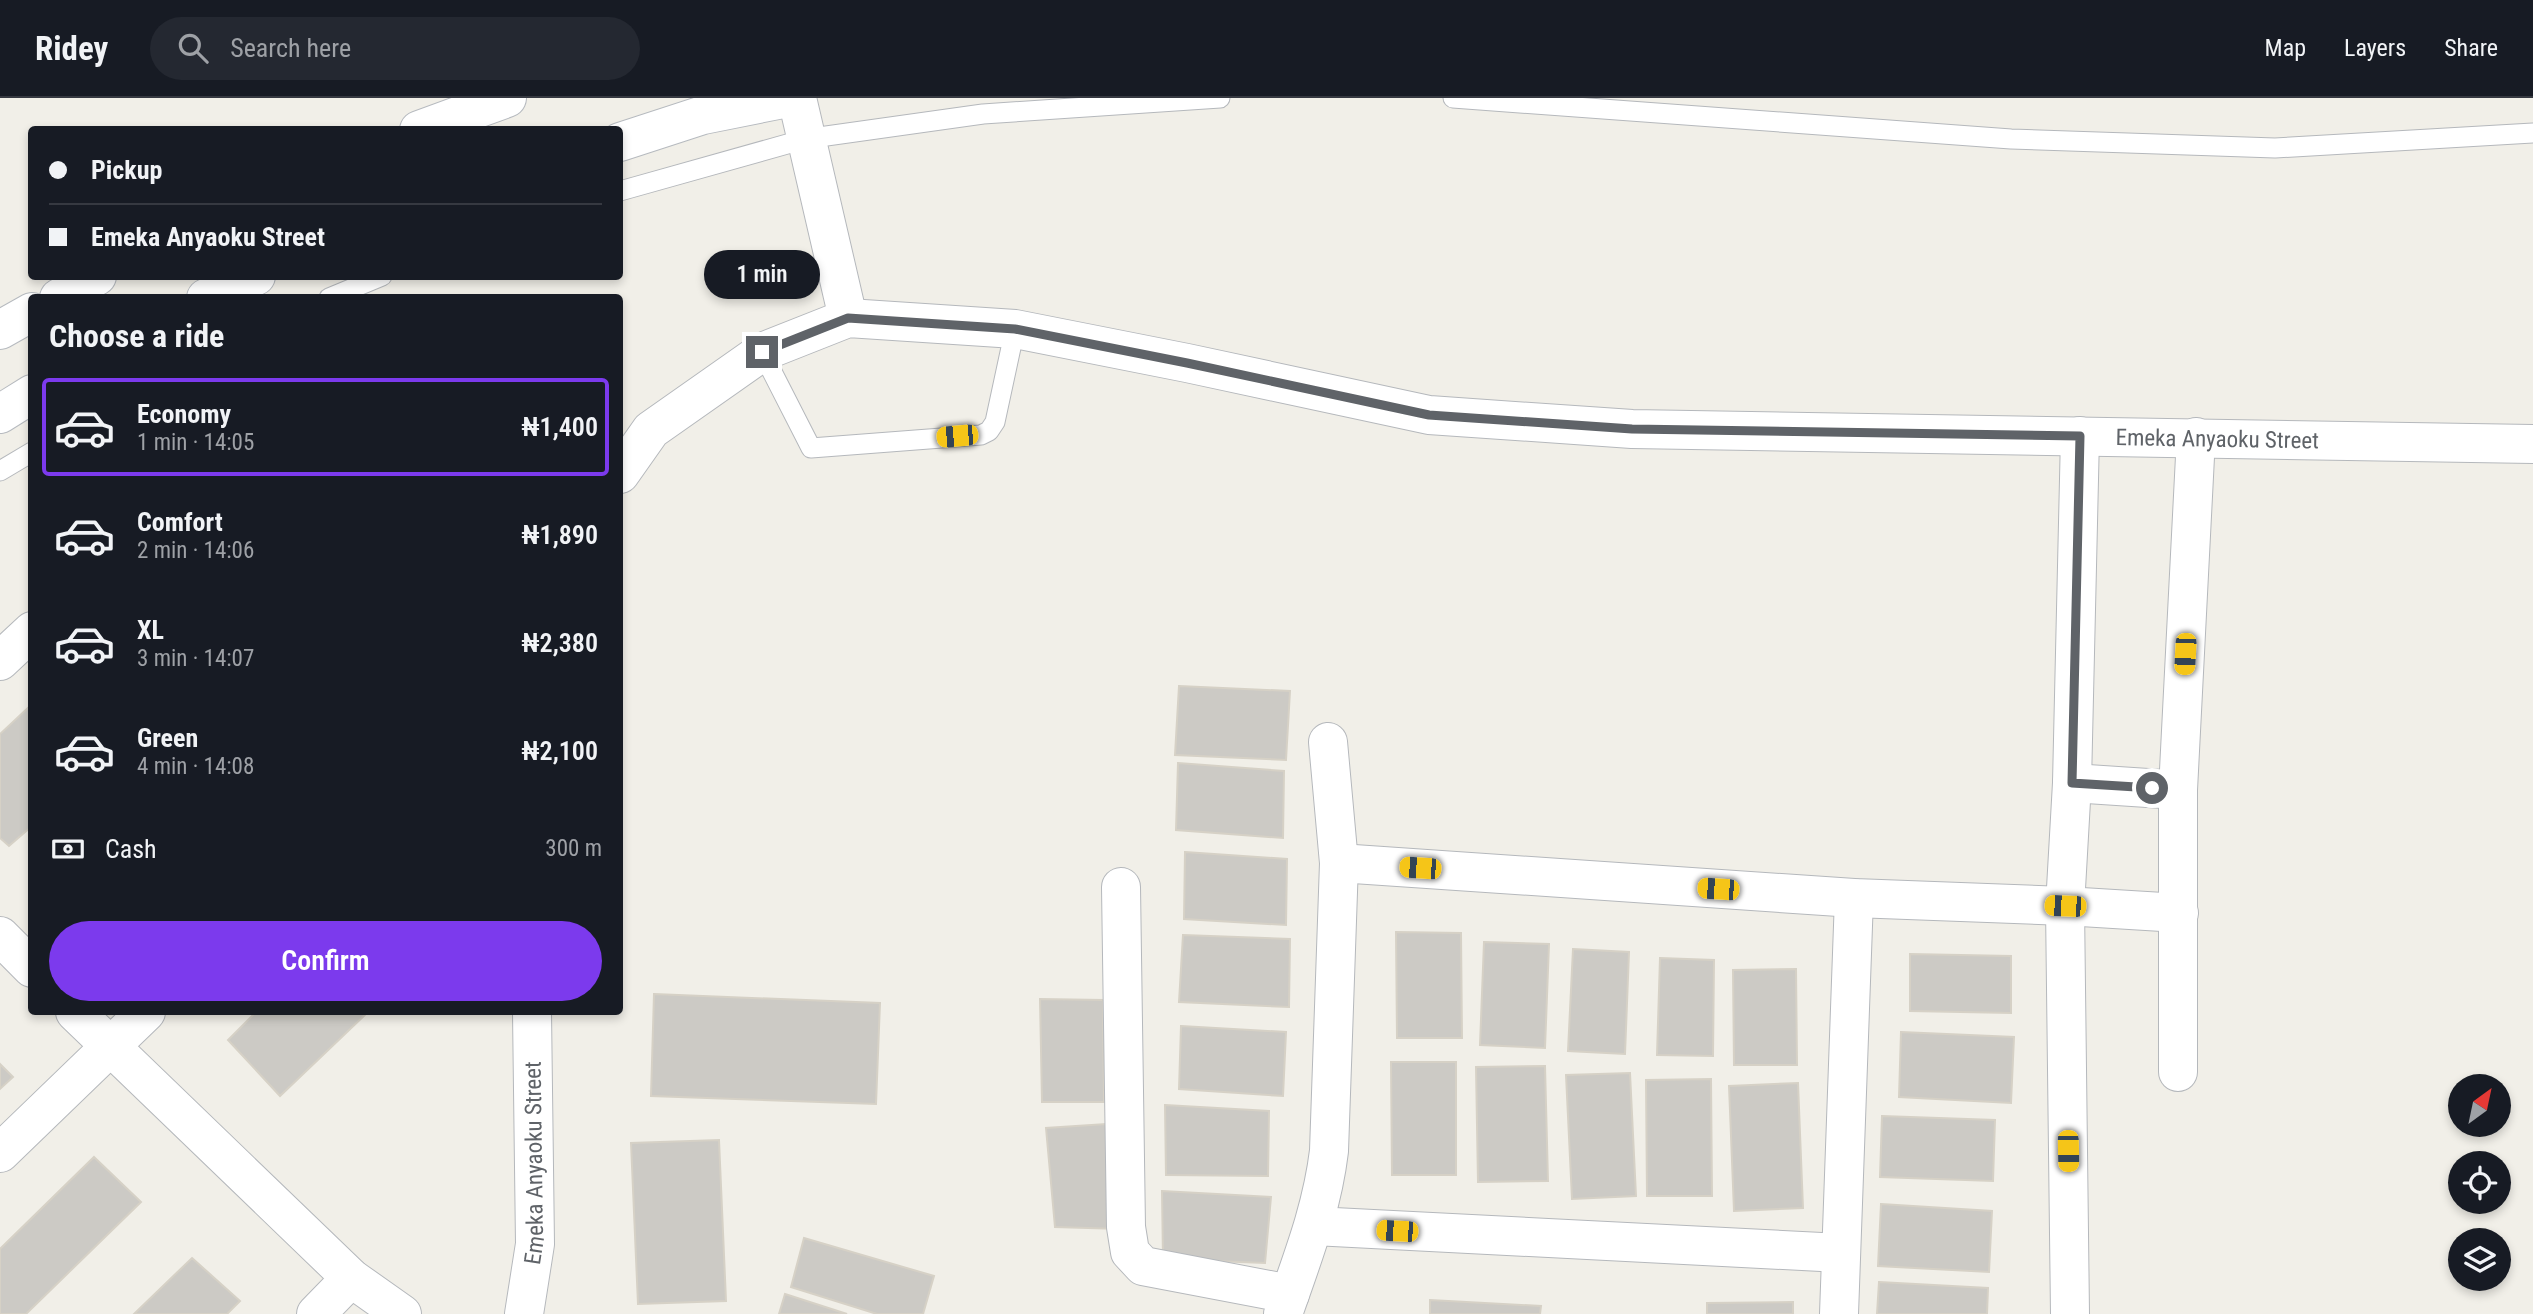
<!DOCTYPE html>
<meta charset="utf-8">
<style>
body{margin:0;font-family:"Roboto Condensed",sans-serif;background:#242831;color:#f1f3f6;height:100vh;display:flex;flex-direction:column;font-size:26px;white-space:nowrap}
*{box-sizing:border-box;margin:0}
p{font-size:23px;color:#9ea1a6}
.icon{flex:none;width:38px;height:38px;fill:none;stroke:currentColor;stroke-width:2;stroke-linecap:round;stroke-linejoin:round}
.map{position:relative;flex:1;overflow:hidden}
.panel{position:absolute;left:28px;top:196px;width:595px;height:721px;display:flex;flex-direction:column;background:#171b24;border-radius:7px;box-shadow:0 4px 10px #0003}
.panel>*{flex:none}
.hud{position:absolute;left:28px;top:28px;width:595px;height:154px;border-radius:7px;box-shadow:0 4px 10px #0003;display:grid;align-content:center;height:154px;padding:0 21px;background:#171b24}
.needle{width:46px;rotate:33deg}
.tools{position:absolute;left:2448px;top:976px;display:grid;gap:14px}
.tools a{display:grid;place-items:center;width:63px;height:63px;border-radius:50%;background:#171b24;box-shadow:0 4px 10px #0003;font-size:35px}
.end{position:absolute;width:32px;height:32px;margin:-16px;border:9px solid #5f6368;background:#fff;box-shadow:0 0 0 4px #fff}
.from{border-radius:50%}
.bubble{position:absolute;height:49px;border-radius:24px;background:#171b24;box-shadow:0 4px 10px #0003;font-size:23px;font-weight:600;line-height:49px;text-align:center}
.car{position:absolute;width:21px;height:42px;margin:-21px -10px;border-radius:9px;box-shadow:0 0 5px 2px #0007;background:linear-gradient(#f5c518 24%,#345 0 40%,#f5c518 0 76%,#345 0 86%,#f5c518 0)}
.hud b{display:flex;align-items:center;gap:24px;height:66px;font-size:26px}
.hud b+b{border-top:2px solid #363941}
.hud i{width:18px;height:18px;background:#f1f3f6}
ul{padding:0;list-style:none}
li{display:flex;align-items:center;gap:21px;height:98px;margin:0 14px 10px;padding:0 7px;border:4px solid transparent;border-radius:7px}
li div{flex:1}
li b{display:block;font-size:26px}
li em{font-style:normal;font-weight:600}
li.active{border-color:#7c3aed}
li>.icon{width:63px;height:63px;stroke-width:1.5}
h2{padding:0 21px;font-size:32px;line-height:84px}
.pay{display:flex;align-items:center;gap:18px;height:77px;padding:0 21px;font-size:26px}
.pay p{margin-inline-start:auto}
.primary-button{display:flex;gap:14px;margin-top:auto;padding:14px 21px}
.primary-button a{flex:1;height:80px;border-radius:42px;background:#7c3aed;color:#fff;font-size:28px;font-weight:600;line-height:80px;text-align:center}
header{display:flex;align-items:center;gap:42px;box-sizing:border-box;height:98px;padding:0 35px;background:#171b24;border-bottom:2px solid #363941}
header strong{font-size:33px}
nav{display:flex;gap:38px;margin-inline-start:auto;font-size:24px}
.search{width:490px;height:63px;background:#242831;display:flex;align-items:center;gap:18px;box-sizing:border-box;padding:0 24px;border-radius:38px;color:#9ea1a6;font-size:26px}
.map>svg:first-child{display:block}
.building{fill:#cccac5;stroke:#d6d1c6;stroke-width:2}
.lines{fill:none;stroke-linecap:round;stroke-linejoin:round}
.service-casing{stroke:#b5b8bc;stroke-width:21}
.minor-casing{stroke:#b5b8bc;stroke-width:40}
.secondary-casing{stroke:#b6babf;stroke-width:40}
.service{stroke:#fff;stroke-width:19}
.minor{stroke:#fff;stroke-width:38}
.secondary{stroke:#fff;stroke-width:38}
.route{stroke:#5f6368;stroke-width:9}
.labels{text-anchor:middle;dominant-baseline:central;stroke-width:5;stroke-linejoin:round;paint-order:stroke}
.street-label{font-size:23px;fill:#5f6368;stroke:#fff}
</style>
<header>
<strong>Ridey</strong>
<div class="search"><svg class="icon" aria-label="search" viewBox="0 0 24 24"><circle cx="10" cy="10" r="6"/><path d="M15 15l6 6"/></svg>Search here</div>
<nav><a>Map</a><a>Layers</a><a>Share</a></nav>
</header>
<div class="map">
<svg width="2533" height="1216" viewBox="0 0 2533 1216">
<rect width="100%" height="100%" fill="#f1efe8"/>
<path class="building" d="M 1179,588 L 1290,593 L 1286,662 L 1175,657 Z
M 32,606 L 32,728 L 9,748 L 0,740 L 0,636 Z
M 1178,665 L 1284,673 L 1283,740 L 1176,732 Z
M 1185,754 L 1287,761 L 1286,827 L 1184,821 Z
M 1396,834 L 1461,835 L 1462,940 L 1397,940 Z
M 1183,837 L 1290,841 L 1289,909 L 1179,904 Z
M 1484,844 L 1549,846 L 1545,950 L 1480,947 Z
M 1573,851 L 1629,854 L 1625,956 L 1568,953 Z
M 1910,856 L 2011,858 L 2011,915 L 1910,913 Z
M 1660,860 L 1714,862 L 1713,958 L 1657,957 Z
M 1796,871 L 1797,967 L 1734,967 L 1733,872 Z
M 654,896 L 880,905 L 876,1006 L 651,998 Z
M 1040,901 L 1103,902 L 1104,1004 L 1042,1004 Z
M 256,914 L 368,914 L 280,998 L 228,942 Z
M 1181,928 L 1286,934 L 1283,998 L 1179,991 Z
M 1901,934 L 2014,939 L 2011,1005 L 1899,999 Z
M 1391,964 L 1456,964 L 1456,1077 L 1392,1077 Z
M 0,966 L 13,979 L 0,991 Z
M 1545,968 L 1548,1083 L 1478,1084 L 1476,969 Z
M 1630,975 L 1636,1098 L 1572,1101 L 1566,977 Z
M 1711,981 L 1712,1098 L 1647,1098 L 1646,982 Z
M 1798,985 L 1803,1110 L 1734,1113 L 1729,988 Z
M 1165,1007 L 1269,1013 L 1268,1078 L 1166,1077 Z
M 1882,1018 L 1995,1022 L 1993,1083 L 1880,1079 Z
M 1106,1026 L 1120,1131 L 1055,1129 L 1046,1030 Z
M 719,1042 L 726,1203 L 638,1206 L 631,1045 Z
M 94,1059 L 141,1104 L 26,1216 L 0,1216 L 0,1151 Z
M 1162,1093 L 1271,1099 L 1265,1165 L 1163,1161 Z
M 1881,1106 L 1992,1113 L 1989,1174 L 1878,1168 Z
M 804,1140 L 934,1178 L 923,1216 L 877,1216 L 791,1189 Z
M 192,1160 L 240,1203 L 227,1216 L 134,1216 Z
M 1879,1184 L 1988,1190 L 1987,1216 L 1877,1216 Z
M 785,1196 L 847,1216 L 779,1216 Z
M 1430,1202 L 1541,1208 L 1540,1216 L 1430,1216 Z
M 1793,1204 L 1793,1216 L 1707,1216 L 1707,1205 Z"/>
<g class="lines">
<g class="service-casing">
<path id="service" d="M 1453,0 L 2011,41 L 2275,50 L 2533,35
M 620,93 L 805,41 L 983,16 L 1220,0
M 329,200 L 382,178
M 762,254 L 811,350 L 981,337 L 989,333 L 995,324 L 1015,231
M 0,373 L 32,354"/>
</g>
<g class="minor-casing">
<g id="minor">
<path d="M 797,0 L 848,220"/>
<path id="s1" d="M 620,376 L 651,332 L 762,254 L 848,220 L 1015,231 L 1187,265 L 1429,317 L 1632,331 L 2533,346"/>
<path d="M 0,563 L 32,533"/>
<path d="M 2072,685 L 2178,692"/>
<path d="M 1339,765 L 1854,800 L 2065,808 L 2179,815"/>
<path d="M 1121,789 L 1126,1129 L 1130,1154 L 1143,1168 L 1290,1196"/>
<path d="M 0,838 L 32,870"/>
<path d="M 75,914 L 351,1180 L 402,1216"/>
<path d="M 2178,974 L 2178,692 L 2196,339"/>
<path d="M 0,1055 L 146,914"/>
<path d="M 1314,1128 L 1841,1155"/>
<path d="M 316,1216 L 351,1180"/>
<path id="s2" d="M 524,1216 L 535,1146 L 532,914"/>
<path d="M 1283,1216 C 1302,1161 1322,1111 1329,1053 L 1339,765 L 1328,644"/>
<path d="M 1839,1216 L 1854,800"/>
<path d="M 2070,1216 L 2065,808 L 2072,685 L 2080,338"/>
</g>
</g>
<g class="secondary-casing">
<path id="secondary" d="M 419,32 L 507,0
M 620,44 L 703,17 L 788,0
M 59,200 L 97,178
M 206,200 L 256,178
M 0,232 L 32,214
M 0,316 L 32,296"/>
</g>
<use href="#service" class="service"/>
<use href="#minor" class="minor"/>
<use href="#secondary" class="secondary"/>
</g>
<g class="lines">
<path class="route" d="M 762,254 L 848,220 L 1015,231 L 1187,265 L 1429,317 L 1632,331 L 2080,338 L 2072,685 L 2152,690"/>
</g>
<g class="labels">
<g class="street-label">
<text stroke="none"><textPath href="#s1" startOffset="1661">Emeka Anyaoku Street</textPath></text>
<text stroke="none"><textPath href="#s2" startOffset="152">Emeka Anyaoku Street</textPath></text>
</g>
</g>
</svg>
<div class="tools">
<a><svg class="needle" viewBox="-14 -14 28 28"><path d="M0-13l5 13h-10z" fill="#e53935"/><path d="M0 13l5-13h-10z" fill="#9ea1a6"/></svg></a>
<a><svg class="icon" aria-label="locate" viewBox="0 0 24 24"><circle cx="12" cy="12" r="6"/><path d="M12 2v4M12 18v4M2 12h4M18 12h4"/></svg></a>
<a><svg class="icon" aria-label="layers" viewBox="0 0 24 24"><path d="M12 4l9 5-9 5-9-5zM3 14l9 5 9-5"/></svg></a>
</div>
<i class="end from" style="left:2152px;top:690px"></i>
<i class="end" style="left:762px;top:254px"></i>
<div class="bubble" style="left:704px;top:152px;width:116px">1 min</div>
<i class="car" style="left:957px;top:338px;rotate:265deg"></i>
<i class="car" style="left:2185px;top:556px;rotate:183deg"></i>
<i class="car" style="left:1420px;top:770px;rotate:274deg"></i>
<i class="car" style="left:1718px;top:791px;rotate:274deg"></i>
<i class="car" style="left:2065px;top:808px;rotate:272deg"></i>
<i class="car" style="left:2068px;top:1053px;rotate:179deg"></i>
<i class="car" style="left:1397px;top:1133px;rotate:273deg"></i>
<div class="hud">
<b><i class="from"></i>Pickup</b>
<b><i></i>Emeka Anyaoku Street</b>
</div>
<section class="panel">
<h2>Choose a ride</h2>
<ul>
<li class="active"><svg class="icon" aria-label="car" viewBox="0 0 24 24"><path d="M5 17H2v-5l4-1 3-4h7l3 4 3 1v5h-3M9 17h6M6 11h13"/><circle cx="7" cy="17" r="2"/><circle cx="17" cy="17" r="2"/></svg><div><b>Economy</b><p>1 min · 14:05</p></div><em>₦1,400</em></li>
<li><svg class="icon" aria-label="car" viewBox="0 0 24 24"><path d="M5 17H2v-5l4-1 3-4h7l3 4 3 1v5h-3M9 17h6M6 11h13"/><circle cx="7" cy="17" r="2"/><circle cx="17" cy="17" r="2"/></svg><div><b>Comfort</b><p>2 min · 14:06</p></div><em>₦1,890</em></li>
<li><svg class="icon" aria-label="car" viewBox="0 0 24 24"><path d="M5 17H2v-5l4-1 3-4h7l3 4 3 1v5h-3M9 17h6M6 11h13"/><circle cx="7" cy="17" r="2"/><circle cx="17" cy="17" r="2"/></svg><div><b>XL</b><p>3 min · 14:07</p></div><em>₦2,380</em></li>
<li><svg class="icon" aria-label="car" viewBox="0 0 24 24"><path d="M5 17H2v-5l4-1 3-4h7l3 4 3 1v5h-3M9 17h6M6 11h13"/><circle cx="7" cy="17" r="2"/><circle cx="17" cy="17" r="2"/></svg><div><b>Green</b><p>4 min · 14:08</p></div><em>₦2,100</em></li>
</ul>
<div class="pay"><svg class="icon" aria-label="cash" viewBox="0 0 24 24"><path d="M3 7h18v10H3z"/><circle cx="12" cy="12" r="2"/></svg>Cash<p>300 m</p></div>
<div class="primary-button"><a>Confirm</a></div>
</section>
</div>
